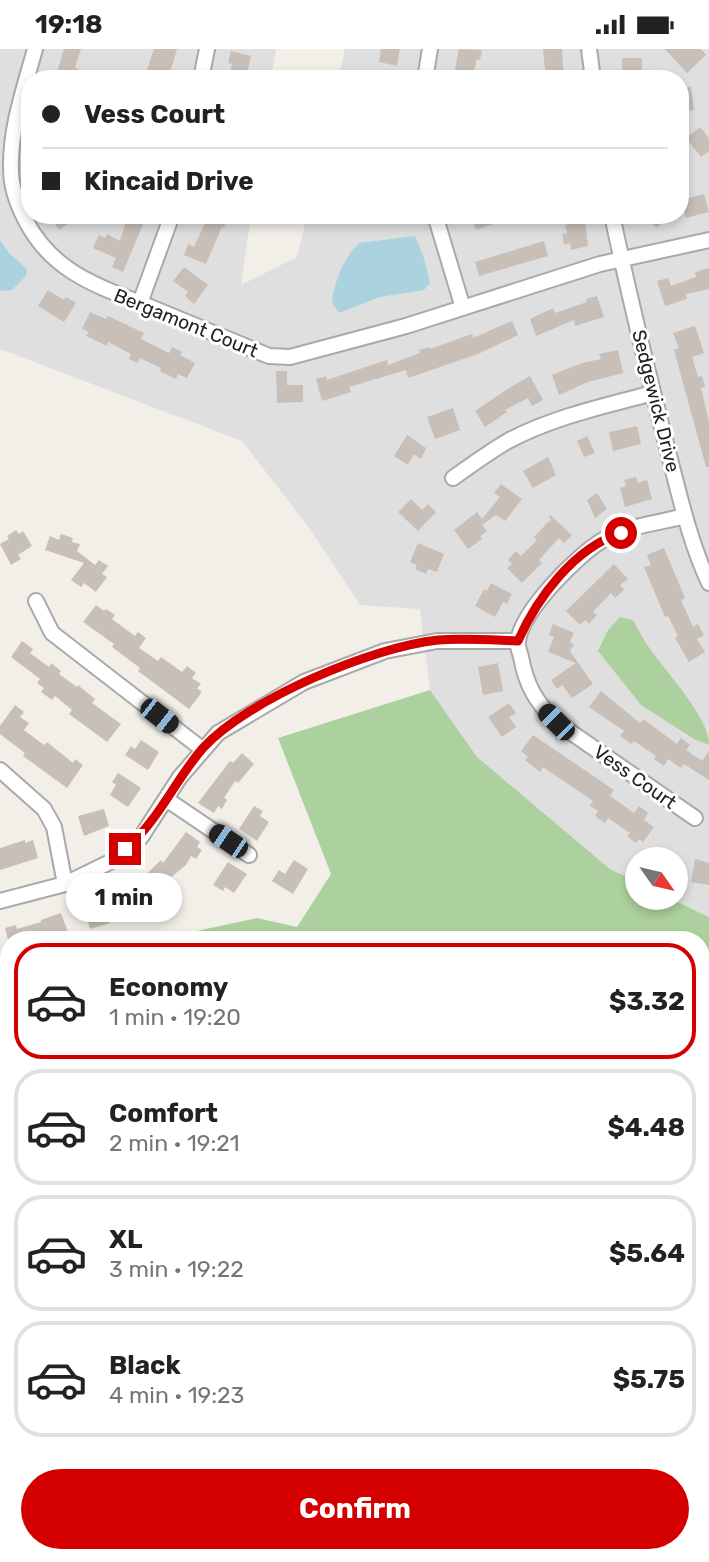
<!DOCTYPE html>
<meta charset="utf-8">
<style>
body{margin:0;font-family:Rubik,sans-serif;background:#f6f6f6;color:#222;height:100vh;display:flex;flex-direction:column;font-size:26px;white-space:nowrap}
*{box-sizing:border-box;margin:0}
p{font-size:23px;color:#767676}
.icon{flex:none;width:38px;height:38px;fill:none;stroke:currentColor;stroke-width:2;stroke-linecap:round;stroke-linejoin:round}
.map{position:relative;flex:1;overflow:hidden}
.sheet{position:absolute;left:0px;top:882px;width:710px;height:632px;display:flex;flex-direction:column;background:#fff;border-radius:28px 28px 0 0;box-shadow:0 4px 10px #0003}
.sheet>*{flex:none}
.hud{position:absolute;left:21px;top:21px;width:668px;height:154px;border-radius:28px;box-shadow:0 4px 10px #0003;display:grid;align-content:center;height:154px;padding:0 21px;background:#fff}
.needle{width:46px;rotate:124deg}
.buttons{position:absolute;left:625px;top:798px;display:grid;gap:14px}
.buttons a{display:grid;place-items:center;width:63px;height:63px;border-radius:50%;background:#fff;box-shadow:0 4px 10px #0003;font-size:35px}
.end{position:absolute;width:32px;height:32px;margin:-16px;border:9px solid #d40000;background:#fff;box-shadow:0 0 0 4px #fff}
.from{border-radius:50%}
.bubble{position:absolute;height:49px;border-radius:24px;background:#fff;box-shadow:0 4px 10px #0003;font-size:23px;font-weight:700;line-height:49px;text-align:center}
.car{position:absolute;width:21px;height:42px;margin:-21px -10px;border-radius:9px;box-shadow:0 0 5px 2px #0007;background:linear-gradient(#222 24%,#8ab4d8 0 40%,#222 0 76%,#8ab4d8 0 86%,#222 0)}
.hud b{display:flex;align-items:center;gap:24px;height:66px;font-size:26px}
.hud b+b{border-top:2px solid #e0e0e0}
.hud i{width:18px;height:18px;background:#222}
ul{padding:12px 0 0;list-style:none}
li{display:flex;align-items:center;gap:21px;height:116px;margin:0 14px 10px;padding:0 7px;border:4px solid #e0e0e0;border-radius:28px}
li div{flex:1}
li b{display:block;font-size:26px}
li em{font-style:normal;font-weight:700}
li.selected{border-color:#d40000}
li>.icon{width:63px;height:63px;stroke-width:1.5}
.cta{display:flex;gap:14px;margin-top:auto;padding:14px 21px}
.cta a{flex:1;height:80px;border-radius:42px;background:#d40000;color:#fff;font-size:28px;font-weight:700;line-height:80px;text-align:center}
.status{display:flex;justify-content:space-between;align-items:center;height:49px;padding:0 35px;background:#fff;direction:ltr}
.status svg{height:19px;fill:currentColor}
.map>svg:first-child{display:block}
.residential{fill:#e0dfdf}
.forest{fill:#add19e}
.water{fill:#aad3df}
.building{fill:#c7bfb8}
.lines{fill:none;stroke-linecap:round;stroke-linejoin:round}
.minor-casing{stroke:#a9a9a9;stroke-width:18}
.minor{stroke:#fff;stroke-width:14}
.route{stroke:#d40000;stroke-width:9}
.labels{text-anchor:middle;dominant-baseline:central;stroke-width:6;stroke-linejoin:round;paint-order:stroke}
.street-label{font-size:19px;fill:#222;stroke:#fff}
</style>
<div class="status"><b>19:18</b><svg viewBox="0 0 49 12"><path d="M0 12V9h3v3zM5 12V6h3v6zM10 12V3h3v9zM15 12V0h3v12zM26 1h20v11H26zM47 4h2v5h-2z"/></svg></div>
<div class="map">
<svg width="709" height="1513" viewBox="0 0 709 1513">
<rect width="100%" height="100%" fill="#f2efe9"/>
<path class="residential" d="M 0,0 L 276,0 L 271,30 L 30,30 L 30,166 L 251,166 L 241,236 L 297,208 L 307,166 L 681,166 L 681,30 L 338,30 L 345,0 L 709,0 L 709,868 L 669,849 L 676,849 L 676,810 L 637,810 L 637,833 L 610,820 L 477,708 L 430,641 L 420,560 L 360,556 L 310,480 L 242,392 L 0,300 Z"/>
<path class="forest" d="M 620,568 L 633,571 C 639,582 645,594 653,604 C 669,626 709,669 709,696 L 694,690 L 641,656 L 598,602 L 608,581 Z
M 430,641 L 477,708 L 610,820 L 637,833 L 637,849 L 669,849 L 709,868 L 709,1487 L 702,1484 L 702,891 L 155,891 L 257,869 L 297,878 L 331,825 L 278,689 Z
M 9,922 L 9,1164 L 0,1163 L 0,924 Z"/>
<path class="water" d="M 415,187 L 423,206 L 430,234 L 424,241 L 380,248 L 339,264 L 332,254 C 334,233 344,208 359,194 Z
M 0,191 L 9,204 L 27,220 L 26,227 L 12,241 L 0,242 Z"/>
<path class="building" d="M 64,0 L 81,0 L 75,19 L 79,20 L 75,30 L 55,30 Z
M 154,0 L 177,0 L 168,30 L 150,30 L 151,26 L 146,24 Z
M 381,0 L 400,0 L 397,17 L 379,13 Z
M 459,0 L 482,1 L 480,11 L 477,10 L 472,30 L 453,30 Z
M 543,0 L 562,0 L 564,30 L 546,30 Z
M 665,0 L 701,0 L 706,6 L 687,24 Z
M 231,2 L 251,7 L 246,30 L 229,29 L 232,15 L 228,14 Z
M 622,9 L 642,9 L 642,30 L 622,30 Z
M 691,38 L 694,61 L 681,63 L 681,39 Z
M 700,78 L 709,89 L 709,102 L 701,108 L 686,89 Z
M 704,145 L 709,163 L 686,169 L 681,151 Z
M 49,166 L 80,166 L 59,181 Z
M 128,166 L 147,166 L 123,223 L 112,218 L 116,209 L 93,199 L 99,186 L 105,189 L 107,185 L 120,192 Z
M 188,166 L 227,166 L 224,179 L 222,178 L 206,215 L 184,206 L 188,195 L 194,198 L 205,174 L 187,170 Z
M 471,166 L 491,166 L 494,175 L 476,181 Z
M 646,166 L 672,166 L 656,179 Z
M 585,171 L 588,197 L 571,201 L 570,194 L 564,196 L 562,185 L 567,184 L 565,176 Z
M 544,192 L 548,207 L 479,227 L 475,213 Z
M 184,218 L 208,236 L 194,255 L 185,247 L 188,243 L 173,232 Z
M 709,219 L 709,240 L 686,245 L 687,250 L 665,257 L 657,232 L 668,229 L 671,237 L 696,228 L 695,223 Z
M 48,241 L 64,251 L 66,248 L 76,254 L 64,273 L 38,257 Z
M 597,247 L 604,268 L 575,277 L 574,271 L 536,287 L 530,270 L 553,259 L 555,264 L 587,253 L 586,250 Z
M 90,263 L 106,270 L 108,267 L 144,284 L 141,290 L 169,304 L 172,298 L 182,303 L 180,306 L 195,314 L 187,329 L 178,325 L 176,330 L 160,322 L 161,319 L 140,309 L 137,314 L 129,310 L 131,305 L 108,293 L 107,297 L 86,287 L 89,283 L 82,280 Z
M 512,272 L 518,286 L 478,305 L 408,329 L 406,321 L 349,338 L 351,343 L 322,352 L 316,330 L 326,327 L 327,331 L 387,311 L 388,316 L 420,304 L 419,301 L 429,298 L 430,300 L 472,285 L 473,289 Z
M 695,277 L 704,304 L 692,308 L 698,328 L 702,327 L 705,338 L 701,339 L 709,373 L 709,418 L 706,418 L 674,301 L 679,299 L 673,284 Z
M 618,301 L 623,324 L 588,333 L 559,346 L 552,326 L 582,314 L 601,310 L 599,305 Z
M 276,322 L 287,322 L 287,336 L 303,336 L 303,353 L 277,354 Z
M 530,327 L 543,351 L 532,357 L 528,349 L 505,361 L 507,363 L 485,378 L 475,362 L 509,339 Z
M 453,359 L 460,381 L 435,390 L 427,368 Z
M 637,377 L 641,395 L 613,402 L 609,383 Z
M 407,386 L 426,399 L 421,410 L 414,405 L 408,416 L 394,407 Z
M 587,387 L 595,404 L 584,408 L 577,392 Z
M 548,408 L 556,426 L 533,439 L 523,422 Z
M 636,428 L 638,434 L 647,431 L 652,450 L 625,458 L 620,439 L 626,437 L 624,431 Z
M 501,435 L 522,450 L 505,472 L 496,466 L 482,476 L 487,482 L 480,487 L 482,490 L 468,500 L 454,481 L 477,463 L 482,470 L 500,448 L 494,444 Z
M 597,444 L 607,460 L 595,469 L 587,451 Z
M 411,450 L 422,461 L 428,455 L 436,463 L 418,482 L 398,463 Z
M 550,466 L 572,486 L 564,494 L 559,489 L 539,511 L 542,514 L 522,534 L 507,519 L 512,515 L 508,511 L 516,502 L 521,507 L 537,491 L 534,488 L 550,471 L 552,473 L 549,467 Z
M 16,481 L 19,485 L 23,482 L 32,497 L 18,506 L 21,510 L 11,516 L 0,495 L 9,490 L 7,487 Z
M 61,485 L 73,489 L 72,493 L 80,495 L 77,502 L 95,516 L 99,511 L 108,517 L 102,525 L 107,528 L 96,543 L 84,534 L 81,538 L 71,531 L 84,514 L 45,501 L 50,487 L 59,491 Z
M 418,494 L 444,505 L 437,523 L 428,520 L 426,525 L 415,520 L 417,516 L 410,513 Z
M 664,499 L 685,549 L 681,551 L 693,578 L 698,575 L 704,586 L 697,590 L 705,603 L 689,613 L 675,589 L 678,587 L 668,567 L 665,568 L 644,518 L 651,516 L 647,506 Z
M 614,515 L 628,530 L 620,536 L 624,541 L 615,549 L 611,544 L 593,563 L 597,566 L 589,575 L 585,571 L 580,576 L 566,562 Z
M 491,534 L 512,545 L 507,555 L 503,553 L 495,568 L 475,557 L 484,540 L 487,542 Z
M 96,556 L 104,562 L 106,560 L 115,566 L 112,570 L 135,587 L 138,583 L 146,589 L 139,599 L 158,612 L 161,608 L 182,623 L 187,617 L 196,624 L 192,629 L 201,635 L 197,639 L 202,643 L 189,660 L 138,622 L 140,619 L 112,598 L 114,595 L 83,573 Z
M 553,575 L 574,584 L 570,593 L 574,595 L 570,602 L 593,635 L 572,649 L 562,636 L 557,640 L 551,631 L 576,614 L 548,603 L 554,588 L 549,586 Z
M 22,592 L 33,600 L 30,604 L 49,618 L 51,614 L 61,622 L 59,625 L 77,638 L 78,636 L 95,650 L 92,654 L 121,675 L 107,693 L 69,665 L 72,661 L 55,647 L 52,651 L 41,643 L 44,639 L 37,634 L 40,630 L 11,608 Z
M 498,614 L 503,642 L 483,646 L 478,618 Z
M 601,642 L 640,674 L 643,670 L 677,695 L 681,689 L 690,696 L 686,701 L 702,712 L 709,702 L 709,731 L 684,715 L 681,719 L 668,710 L 664,717 L 654,710 L 656,707 L 634,692 L 631,695 L 620,687 L 624,682 L 589,658 Z
M 509,654 L 516,664 L 509,668 L 516,678 L 502,688 L 488,668 Z
M 15,656 L 24,663 L 20,668 L 29,674 L 24,681 L 44,696 L 47,693 L 73,714 L 75,710 L 83,716 L 67,739 L 23,707 L 25,704 L 0,685 L 0,677 Z
M 533,686 L 614,741 L 610,747 L 634,764 L 639,757 L 648,764 L 644,771 L 654,778 L 643,793 L 639,790 L 636,794 L 627,787 L 630,784 L 608,769 L 605,774 L 595,767 L 598,762 L 590,757 L 593,752 L 543,718 L 540,723 L 525,711 L 528,708 L 521,702 Z
M 141,691 L 159,703 L 148,721 L 125,706 L 131,697 L 135,700 Z
M 242,704 L 254,715 L 238,734 L 235,732 L 224,749 L 227,751 L 222,760 L 218,757 L 214,764 L 198,754 L 230,712 L 233,714 Z
M 118,724 L 141,739 L 128,758 L 110,746 L 116,736 L 112,733 Z
M 254,757 L 263,762 L 260,767 L 269,773 L 257,792 L 239,780 Z
M 104,760 L 109,777 L 84,787 L 78,767 Z
M 186,783 L 200,793 L 197,798 L 202,801 L 196,810 L 191,807 L 186,816 L 169,830 L 172,832 L 164,840 L 161,837 L 145,852 L 148,857 L 139,864 L 136,859 L 127,866 L 114,848 L 132,835 L 134,837 L 161,811 L 163,814 Z
M 25,791 L 25,794 L 33,791 L 38,809 L 0,821 L 0,799 Z
M 695,810 L 709,814 L 709,836 L 691,833 Z
M 294,811 L 308,820 L 293,845 L 272,832 L 279,821 L 285,825 Z
M 228,813 L 247,825 L 234,844 L 225,838 L 223,842 L 213,836 Z
M 104,852 L 110,874 L 90,880 L 84,858 Z
M 61,864 L 71,891 L 8,891 L 5,879 L 16,876 L 17,880 L 41,873 L 41,871 Z"/>
<g class="lines">
<g class="minor-casing">
<path id="minor" d="M 35,0 C 24,40 10,79 11,120 C 11,137 18,157 26,172 C 54,226 102,238 155,260 C 193,276 231,291 269,307 L 290,308 L 406,277 L 600,215 L 709,191
M 589,0 L 593,30
M 201,30 L 207,0
M 425,30 L 430,0
M 435,166 L 463,259
M 612,166 C 628,242 646,316 665,391 C 678,439 688,489 709,534
M 140,254 L 172,166
M 453,429 C 471,416 489,403 508,392 C 553,368 604,357 653,344
M 685,467 C 659,474 626,477 603,491 C 577,506 522,562 518,592 C 517,597 520,604 521,608 C 526,636 536,653 556,673 L 695,769
M 36,552 L 52,584 L 202,700
M 0,721 L 44,760 L 54,778 L 65,835
M 166,750 L 249,806
M 0,852 L 65,835 L 110,813 L 141,788 L 180,728 L 218,684 L 304,633 L 385,602 L 437,592 L 518,592
M 0,1207 L 9,1208
M 0,1222 L 9,1225"/>
</g>
<use href="#minor" class="minor"/>
</g>
<g class="lines">
<path class="route" d="M 125,800 C 158,773 175,731 203,699 C 248,650 372,598 438,591 C 464,589 491,591 518,592 C 537,549 574,499 621,484"/>
</g>
<g class="labels">
<g class="street-label">
<text transform="translate(186 274) rotate(22)">Bergamont Court</text>
<text transform="translate(656 352) rotate(76)">Sedgewick Drive</text>
<text transform="translate(635 728) rotate(35)">Vess Court</text>
</g>
</g>
</svg>
<div class="buttons">
<a><svg class="needle" viewBox="-14 -14 28 28"><path d="M0-13l5 13h-10z" fill="#e53935"/><path d="M0 13l5-13h-10z" fill="#767676"/></svg></a>
</div>
<i class="end from" style="left:621px;top:484px"></i>
<i class="end" style="left:125px;top:800px"></i>
<div class="bubble" style="left:66px;top:824px;width:116px">1 min</div>
<i class="car" style="left:159px;top:667px;rotate:128deg"></i>
<i class="car" style="left:556px;top:673px;rotate:315deg"></i>
<i class="car" style="left:228px;top:792px;rotate:304deg"></i>
<div class="hud">
<b><i class="from"></i>Vess Court</b>
<b><i></i>Kincaid Drive</b>
</div>
<section class="sheet">
<ul>
<li class="selected"><svg class="icon" aria-label="car" viewBox="0 0 24 24"><path d="M5 17H2v-5l4-1 3-4h7l3 4 3 1v5h-3M9 17h6M6 11h13"/><circle cx="7" cy="17" r="2"/><circle cx="17" cy="17" r="2"/></svg><div><b>Economy</b><p>1 min · 19:20</p></div><em>$3.32</em></li>
<li><svg class="icon" aria-label="car" viewBox="0 0 24 24"><path d="M5 17H2v-5l4-1 3-4h7l3 4 3 1v5h-3M9 17h6M6 11h13"/><circle cx="7" cy="17" r="2"/><circle cx="17" cy="17" r="2"/></svg><div><b>Comfort</b><p>2 min · 19:21</p></div><em>$4.48</em></li>
<li><svg class="icon" aria-label="car" viewBox="0 0 24 24"><path d="M5 17H2v-5l4-1 3-4h7l3 4 3 1v5h-3M9 17h6M6 11h13"/><circle cx="7" cy="17" r="2"/><circle cx="17" cy="17" r="2"/></svg><div><b>XL</b><p>3 min · 19:22</p></div><em>$5.64</em></li>
<li><svg class="icon" aria-label="car" viewBox="0 0 24 24"><path d="M5 17H2v-5l4-1 3-4h7l3 4 3 1v5h-3M9 17h6M6 11h13"/><circle cx="7" cy="17" r="2"/><circle cx="17" cy="17" r="2"/></svg><div><b>Black</b><p>4 min · 19:23</p></div><em>$5.75</em></li>
</ul>
<div class="cta"><a>Confirm</a></div>
</section>
</div>
